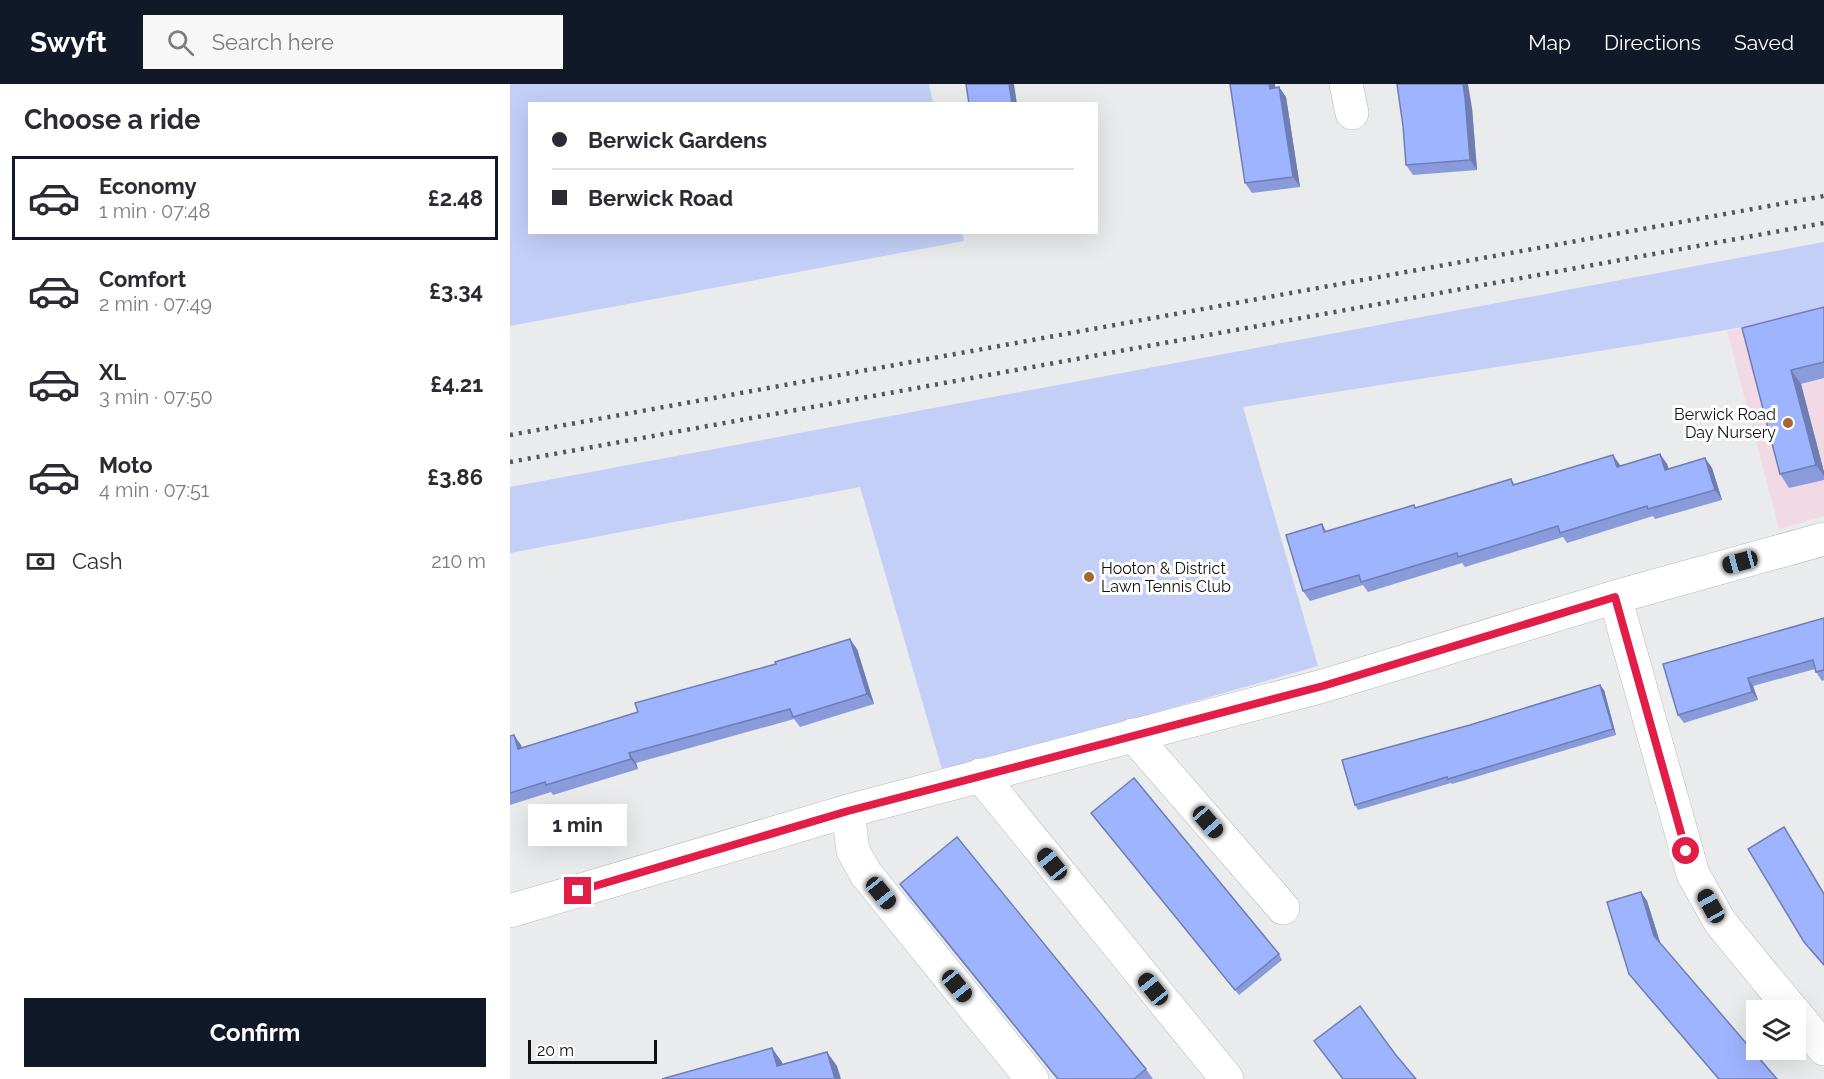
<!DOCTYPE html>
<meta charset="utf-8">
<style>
body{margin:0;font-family:Raleway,sans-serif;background:#f7f7f7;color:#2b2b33;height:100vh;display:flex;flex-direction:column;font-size:22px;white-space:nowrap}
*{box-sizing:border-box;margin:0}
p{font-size:20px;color:#7c7c81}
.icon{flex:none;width:33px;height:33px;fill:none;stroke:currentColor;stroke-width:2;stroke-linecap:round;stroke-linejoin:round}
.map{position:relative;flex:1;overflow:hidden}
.sheet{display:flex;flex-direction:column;background:#fff;width:510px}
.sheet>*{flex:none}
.top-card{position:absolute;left:18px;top:18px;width:570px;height:132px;border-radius:0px;box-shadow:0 6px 24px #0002;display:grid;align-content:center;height:132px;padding:0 24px;background:#fff}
.controls{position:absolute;left:1236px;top:916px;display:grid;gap:12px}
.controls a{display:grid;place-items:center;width:60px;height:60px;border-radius:0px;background:#fff;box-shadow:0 6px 24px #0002;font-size:30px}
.scale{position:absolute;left:18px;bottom:15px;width:129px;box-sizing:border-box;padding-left:6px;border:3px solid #111;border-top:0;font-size:16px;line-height:21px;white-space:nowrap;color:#111;-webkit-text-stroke:4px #fff;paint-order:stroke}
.end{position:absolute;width:27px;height:27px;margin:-14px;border:8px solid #e11d48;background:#fff;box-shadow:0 0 0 3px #fff}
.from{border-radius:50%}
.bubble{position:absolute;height:42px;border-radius:0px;background:#fff;box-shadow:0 6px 24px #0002;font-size:20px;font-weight:700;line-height:42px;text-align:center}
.car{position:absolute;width:18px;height:36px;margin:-18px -9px;border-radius:8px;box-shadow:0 0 4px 2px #0007;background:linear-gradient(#222 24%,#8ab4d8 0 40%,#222 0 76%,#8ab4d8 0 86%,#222 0)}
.top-card b{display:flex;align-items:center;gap:21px;height:57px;font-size:22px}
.top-card b+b{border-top:2px solid #e1e1e2}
.top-card i{width:15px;height:15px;background:#2b2b33}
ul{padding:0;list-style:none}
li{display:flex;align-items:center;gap:18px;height:84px;margin:0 12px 9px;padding:0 12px;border:3px solid transparent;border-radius:0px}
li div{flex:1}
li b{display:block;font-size:22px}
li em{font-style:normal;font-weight:700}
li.current{border-color:#111827}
li>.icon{width:54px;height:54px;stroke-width:1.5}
h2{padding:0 24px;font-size:27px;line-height:72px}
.pay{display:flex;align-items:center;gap:15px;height:66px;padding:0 24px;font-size:22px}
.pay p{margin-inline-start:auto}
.cta{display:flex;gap:12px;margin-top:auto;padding:12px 24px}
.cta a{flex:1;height:69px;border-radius:0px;background:#111827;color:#fff;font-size:24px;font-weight:700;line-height:69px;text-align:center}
header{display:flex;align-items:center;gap:36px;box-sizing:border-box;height:84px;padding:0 30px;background:#111827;color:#fff}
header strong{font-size:28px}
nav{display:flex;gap:33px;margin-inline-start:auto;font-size:21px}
.search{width:420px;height:54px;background:#f7f7f7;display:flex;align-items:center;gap:15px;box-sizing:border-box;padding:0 21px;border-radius:0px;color:#7c7c81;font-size:22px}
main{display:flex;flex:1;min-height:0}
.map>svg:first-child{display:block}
.education{fill:#f2dae5}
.green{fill:#c3cff7}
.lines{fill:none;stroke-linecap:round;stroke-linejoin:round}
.minor-casing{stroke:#b9b9bb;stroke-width:34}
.minor{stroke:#fff;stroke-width:33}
.rail{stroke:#555556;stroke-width:4.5;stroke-dasharray:3 6;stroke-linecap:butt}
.wall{fill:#899bdb}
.shaded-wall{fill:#6f7eb2}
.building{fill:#9fb4ff;stroke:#6f7eb2;stroke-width:1.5}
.route{stroke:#e11d48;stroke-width:8}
.poi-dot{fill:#a76730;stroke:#fff;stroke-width:2}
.labels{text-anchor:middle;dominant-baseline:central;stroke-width:6;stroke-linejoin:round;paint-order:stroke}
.poi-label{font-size:16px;fill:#111;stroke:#fff;text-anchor:end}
</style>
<header>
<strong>Swyft</strong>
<div class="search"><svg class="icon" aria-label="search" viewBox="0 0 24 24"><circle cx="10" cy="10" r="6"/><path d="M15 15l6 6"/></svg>Search here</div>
<nav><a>Map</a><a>Directions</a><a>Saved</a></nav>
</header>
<main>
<section class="sheet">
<h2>Choose a ride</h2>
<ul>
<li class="current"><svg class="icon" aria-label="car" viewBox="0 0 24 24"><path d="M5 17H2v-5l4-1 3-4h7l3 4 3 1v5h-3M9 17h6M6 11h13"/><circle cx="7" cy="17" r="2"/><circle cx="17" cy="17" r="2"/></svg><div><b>Economy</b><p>1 min · 07:48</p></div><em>£2.48</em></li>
<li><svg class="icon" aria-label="car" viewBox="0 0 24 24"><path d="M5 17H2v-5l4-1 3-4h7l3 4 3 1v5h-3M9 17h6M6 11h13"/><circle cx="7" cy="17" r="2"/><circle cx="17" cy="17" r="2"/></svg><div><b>Comfort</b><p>2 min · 07:49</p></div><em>£3.34</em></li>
<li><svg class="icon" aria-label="car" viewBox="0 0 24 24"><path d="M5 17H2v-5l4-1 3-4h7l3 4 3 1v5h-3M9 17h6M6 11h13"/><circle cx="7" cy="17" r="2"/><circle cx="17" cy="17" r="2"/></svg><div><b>XL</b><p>3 min · 07:50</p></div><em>£4.21</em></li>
<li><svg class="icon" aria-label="car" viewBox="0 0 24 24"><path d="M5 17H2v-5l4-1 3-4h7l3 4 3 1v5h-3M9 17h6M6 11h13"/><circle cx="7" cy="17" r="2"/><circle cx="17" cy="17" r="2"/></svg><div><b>Moto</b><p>4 min · 07:51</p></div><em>£3.86</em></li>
</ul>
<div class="pay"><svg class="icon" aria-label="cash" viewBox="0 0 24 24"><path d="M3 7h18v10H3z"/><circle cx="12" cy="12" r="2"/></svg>Cash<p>210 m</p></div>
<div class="cta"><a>Confirm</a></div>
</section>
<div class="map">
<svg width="1314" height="995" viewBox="0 0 1314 995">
<rect width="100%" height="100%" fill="#eaebed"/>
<path class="education" d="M 1314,228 L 1314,432 L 1269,445 L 1217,247 Z"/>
<path class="green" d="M 0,0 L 419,0 L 423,19 L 20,20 L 20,148 L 452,148 L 454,157 L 0,242 Z
M 1314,158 L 1314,228 C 1122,265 926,291 733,323 L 808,582 L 433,689 L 350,403 L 0,469 L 0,403 Z"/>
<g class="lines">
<g class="minor-casing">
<path id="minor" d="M 836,0 L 842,29
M 1105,513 L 1183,790 L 1210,838 L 1283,927
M 623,651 L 773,824
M 470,691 L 717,995
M 338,727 L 343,767 L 356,790 L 522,995
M 0,827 L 338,727 L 813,602 L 1105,513 L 1314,455
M 1286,930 L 1314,965"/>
</g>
<use href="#minor" class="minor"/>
<path class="rail" d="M 0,351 L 1314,112
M 0,378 L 1314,139"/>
</g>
<path class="wall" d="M 769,3 L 776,13 L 790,103 L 742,109 L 735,99 L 765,4 Z
M 962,24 L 967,86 L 903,91 L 896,81 L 893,42 Z
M 1314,223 L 1314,294 L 1291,300 L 1314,388 L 1314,396 L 1279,404 L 1270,390 L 1232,244 Z
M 1150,370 L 1157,380 L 1159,385 L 1195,374 L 1202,384 L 1212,416 L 1145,435 L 1143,432 L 1057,459 L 1053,453 L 955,483 L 952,479 L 858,508 L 853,501 L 800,517 L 793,507 L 812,440 L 817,448 L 906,424 L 1001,395 L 1005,401 L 1110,381 L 1110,382 Z
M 1314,534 L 1314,596 L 1312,597 L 1306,588 L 1305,585 L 1243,602 L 1248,616 L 1174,639 L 1168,631 Z
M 347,565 L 364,620 L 290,643 L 284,635 L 126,679 L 128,685 L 43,711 L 41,708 L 0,721 L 0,652 L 11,661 L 12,664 Z
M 1094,606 L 1106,651 L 942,700 L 941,699 L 848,726 L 845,721 Z
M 581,729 L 769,870 L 772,876 L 729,911 Z
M 390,800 L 636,985 L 643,995 L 547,995 L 397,810 Z
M 1131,808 L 1137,817 L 1150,859 L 1267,995 L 1208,995 L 1126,899 L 1119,890 Z"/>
<path class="shaded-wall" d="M 499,0 L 504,0 L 507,20 L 502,20 Z
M 759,0 L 765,0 L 767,15 L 760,5 Z
M 953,0 L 958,0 L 962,24 L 967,86 L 960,76 Z
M 769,3 L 776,13 L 790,103 L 783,93 Z
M 1281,286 L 1291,300 L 1314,388 L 1314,392 L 1306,381 Z
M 1150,370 L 1157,380 L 1162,396 L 1155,386 Z
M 1103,371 L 1110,381 L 1114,393 L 1107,383 Z
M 1195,374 L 1202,384 L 1212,416 L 1205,406 Z
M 340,555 L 347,565 L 364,620 L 357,610 Z
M 1238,594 L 1243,602 L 1248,616 L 1242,608 Z
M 1090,601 L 1094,606 L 1106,651 L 1103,645 Z
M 4,651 L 11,661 L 15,675 L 8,665 Z
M 119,669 L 126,679 L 128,685 L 121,675 Z
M 1131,808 L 1137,817 L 1151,861 L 1144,852 Z
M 262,964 L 272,978 L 276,995 L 267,982 Z
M 317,968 L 327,982 L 331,995 L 325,995 Z"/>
<path class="building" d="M 456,0 L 499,0 L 502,20 L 459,20 Z
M 720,0 L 759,0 L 760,5 L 769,3 L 783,93 L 735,99 Z
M 887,0 L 953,0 L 955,14 L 960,76 L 896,81 L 893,42 Z
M 1314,223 L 1314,278 L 1281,286 L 1306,381 L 1270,390 L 1232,244 Z
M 1150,370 L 1155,386 L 1195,374 L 1205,406 L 1138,425 L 1137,422 L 1050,449 L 1048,442 L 948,473 L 947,469 L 851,498 L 849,491 L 793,507 L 776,451 L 812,440 L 814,448 L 904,421 L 905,424 L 1001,395 L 1003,401 L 1103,371 L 1107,383 Z
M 1314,534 L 1314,586 L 1306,588 L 1303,576 L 1238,594 L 1242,608 L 1168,631 L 1153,580 Z
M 340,555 L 357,610 L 283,633 L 280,625 L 119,669 L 121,675 L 36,701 L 35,698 L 0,709 L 0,652 L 4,651 L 8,665 L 128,628 L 125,619 L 266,580 L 265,578 Z
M 1090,601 L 1103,645 L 938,695 L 937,693 L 845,721 L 832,676 L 960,641 Z
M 624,694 L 769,870 L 725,906 L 581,729 Z
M 1274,743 L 1314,810 L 1314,881 L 1294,858 L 1238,765 Z
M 447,753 L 636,985 L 624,995 L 548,995 L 390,800 Z
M 1131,808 L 1144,852 L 1267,995 L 1209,995 L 1119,890 L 1097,818 Z
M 850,922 L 885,970 L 906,995 L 833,995 L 804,957 Z
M 262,964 L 267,982 L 317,968 L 325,995 L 152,995 Z"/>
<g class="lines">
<path class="route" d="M 68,807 L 338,727 L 813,602 L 1105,513 L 1176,767"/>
</g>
<g class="poi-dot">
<circle cx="1278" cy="339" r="6"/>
<circle cx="579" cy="493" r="6"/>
</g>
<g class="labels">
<g class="poi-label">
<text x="1266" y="330">Berwick Road<tspan x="1266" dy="18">Day Nursery</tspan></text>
<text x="591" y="484" text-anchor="start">Hooton &amp; District<tspan x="591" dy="18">Lawn Tennis Club</tspan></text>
</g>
</g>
</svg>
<div class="controls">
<a><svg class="icon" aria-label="layers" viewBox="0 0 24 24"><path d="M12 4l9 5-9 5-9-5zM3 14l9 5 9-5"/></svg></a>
</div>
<div class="scale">20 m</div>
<i class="end from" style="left:1176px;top:767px"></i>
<i class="end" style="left:68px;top:807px"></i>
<div class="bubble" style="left:18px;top:720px;width:99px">1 min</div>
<i class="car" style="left:1230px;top:478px;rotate:255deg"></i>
<i class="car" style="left:698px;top:738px;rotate:139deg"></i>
<i class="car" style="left:542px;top:780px;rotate:321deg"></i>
<i class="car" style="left:371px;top:809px;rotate:141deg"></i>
<i class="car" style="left:1201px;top:822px;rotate:331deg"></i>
<i class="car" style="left:447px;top:902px;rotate:141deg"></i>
<i class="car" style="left:643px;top:905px;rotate:321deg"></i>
<div class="top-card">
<b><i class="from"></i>Berwick Gardens</b>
<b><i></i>Berwick Road</b>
</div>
</div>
</main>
